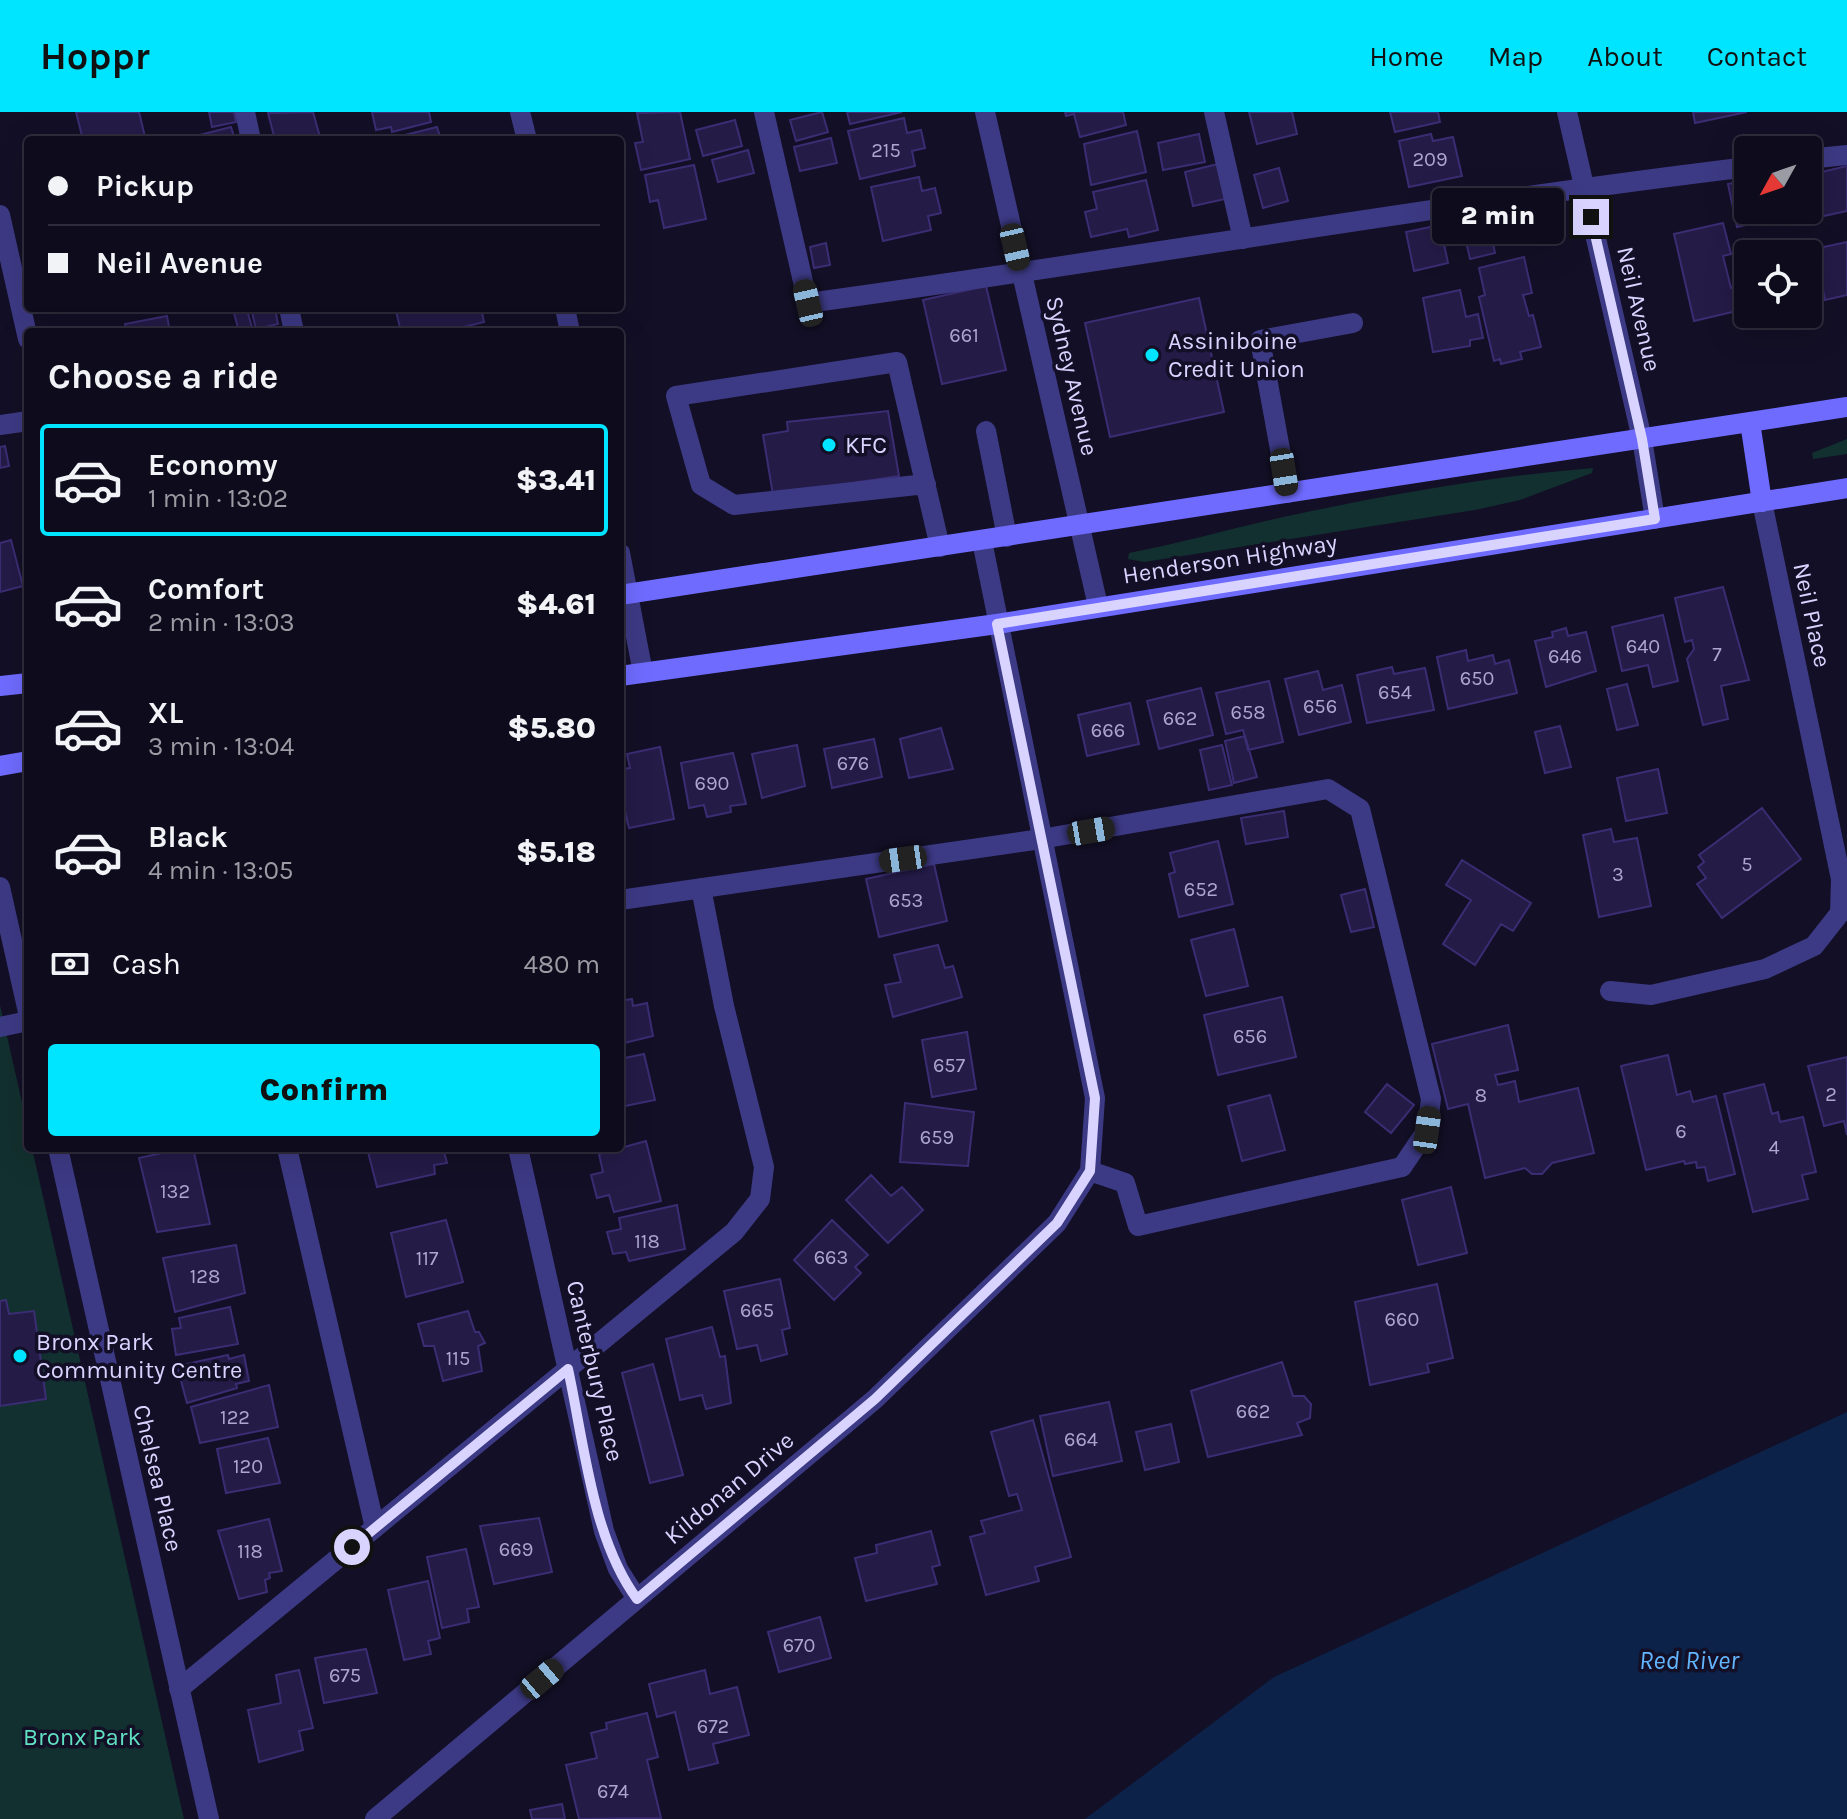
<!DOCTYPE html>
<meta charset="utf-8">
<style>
body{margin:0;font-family:Karla,sans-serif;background:#1c1929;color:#f1f3f6;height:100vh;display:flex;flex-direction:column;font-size:30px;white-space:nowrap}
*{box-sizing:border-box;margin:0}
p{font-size:26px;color:#9b9ba3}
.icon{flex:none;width:44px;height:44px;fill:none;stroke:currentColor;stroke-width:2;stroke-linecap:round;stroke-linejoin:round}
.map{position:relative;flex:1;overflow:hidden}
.side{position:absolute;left:24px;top:216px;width:600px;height:824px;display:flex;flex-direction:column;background:#0e0b1c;border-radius:8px;box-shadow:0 8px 32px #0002,0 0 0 2px #2e2b3b}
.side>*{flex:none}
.guide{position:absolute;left:24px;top:24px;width:600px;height:176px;border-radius:8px;box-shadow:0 8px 32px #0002,0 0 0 2px #2e2b3b;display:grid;align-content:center;height:176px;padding:0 24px;background:#0e0b1c}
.needle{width:52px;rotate:230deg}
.tools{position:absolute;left:1734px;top:24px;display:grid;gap:16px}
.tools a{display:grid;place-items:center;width:88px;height:88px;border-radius:8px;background:#0e0b1c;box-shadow:0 8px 32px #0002,0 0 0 2px #2e2b3b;font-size:40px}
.end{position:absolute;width:36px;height:36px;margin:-18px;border:10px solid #d9d4ff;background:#111;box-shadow:0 0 0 4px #111}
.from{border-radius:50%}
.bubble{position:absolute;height:56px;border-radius:8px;background:#0e0b1c;box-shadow:0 8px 32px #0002,0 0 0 2px #2e2b3b;font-size:26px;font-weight:800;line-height:56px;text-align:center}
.car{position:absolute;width:24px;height:48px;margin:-24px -12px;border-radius:10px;box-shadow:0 0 6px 2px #0007;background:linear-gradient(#222 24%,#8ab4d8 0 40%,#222 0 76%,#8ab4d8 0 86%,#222 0)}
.guide b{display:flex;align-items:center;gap:28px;height:76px;font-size:30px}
.guide b+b{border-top:2px solid #2e2b3b}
.guide i{width:20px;height:20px;background:#f1f3f6}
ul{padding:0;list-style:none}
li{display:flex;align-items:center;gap:24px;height:112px;margin:0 16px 12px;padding:0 8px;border:4px solid transparent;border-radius:8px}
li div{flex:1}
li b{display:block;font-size:30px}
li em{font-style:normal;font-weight:800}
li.selected{border-color:#00e5ff}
li>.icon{width:72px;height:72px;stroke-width:1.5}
h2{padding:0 24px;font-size:36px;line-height:96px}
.pay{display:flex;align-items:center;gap:20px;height:88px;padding:0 24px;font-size:30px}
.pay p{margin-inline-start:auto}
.button{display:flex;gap:16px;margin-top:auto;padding:16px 24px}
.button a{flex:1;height:92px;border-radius:8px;background:#00e5ff;color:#111;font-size:32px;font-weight:800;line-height:92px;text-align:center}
header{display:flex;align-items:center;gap:48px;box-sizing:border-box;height:112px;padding:0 40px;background:#00e5ff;color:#111}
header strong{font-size:38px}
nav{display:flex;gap:44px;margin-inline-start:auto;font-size:28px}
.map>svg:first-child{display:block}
.green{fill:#12302f}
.water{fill:#0c2248}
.building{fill:#241b47;stroke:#3b2d73;stroke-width:2}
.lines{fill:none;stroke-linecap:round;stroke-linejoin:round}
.lane{stroke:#3d3a85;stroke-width:20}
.street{stroke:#3d3a85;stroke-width:20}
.secondary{stroke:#6f6bff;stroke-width:20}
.route{stroke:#d9d4ff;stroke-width:10}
.poi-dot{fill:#00e5ff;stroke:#130f26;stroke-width:3}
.labels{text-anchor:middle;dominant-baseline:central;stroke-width:7;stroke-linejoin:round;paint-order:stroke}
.number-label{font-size:20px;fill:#aca6d1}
.street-label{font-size:24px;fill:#d9d4ff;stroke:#130f26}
.poi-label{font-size:24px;fill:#d9d4ff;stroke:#130f26;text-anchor:start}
.park-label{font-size:24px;fill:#5fe0c0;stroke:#130f26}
.water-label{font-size:26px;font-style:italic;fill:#62b6ff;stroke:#130f26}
</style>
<header>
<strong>Hoppr</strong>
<nav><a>Home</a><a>Map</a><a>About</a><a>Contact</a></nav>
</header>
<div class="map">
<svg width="1847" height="1707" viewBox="0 0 1847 1707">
<rect width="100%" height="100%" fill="#130f26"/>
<path class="green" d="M 1847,327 L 1847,342 L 1813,347 L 1812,341 Z
M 1593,356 L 1592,361 L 1520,388 L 1475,398 L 1144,450 L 1128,447 L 1129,441 C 1187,430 1244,413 1302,401 C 1398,381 1496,364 1593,356 Z
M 0,893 L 28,1017 L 28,1036 L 32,1036 L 184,1707 L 0,1707 Z"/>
<path class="water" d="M 1847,1300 L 1847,1707 L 1085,1707 L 1274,1565 Z"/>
<path class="building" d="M 76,0 L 139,0 L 145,25 L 83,28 Z
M 209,0 L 234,0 L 236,10 L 212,15 Z
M 313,0 L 320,25 L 275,28 L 268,1 Z
M 372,0 L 429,0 L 431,10 L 392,20 L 391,15 L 376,18 Z
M 680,0 L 690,47 L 641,58 L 635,31 L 643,30 L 637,1 Z
M 822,0 L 828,20 L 796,29 L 790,8 Z
M 847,0 L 902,0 L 850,12 Z
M 1065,0 L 1123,0 L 1126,13 L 1080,25 L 1074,2 L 1066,4 Z
M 1249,0 L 1292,0 L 1297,22 L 1257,32 Z
M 1390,0 L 1438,0 L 1440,10 L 1395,20 Z
M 1693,0 L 1747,0 L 1695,11 Z
M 904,6 L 907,21 L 921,18 L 925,36 L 912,39 L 915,54 L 860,67 L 848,19 Z
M 735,8 L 742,34 L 703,44 L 696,18 Z
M 231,15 L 235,28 L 193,28 L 192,25 Z
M 437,15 L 441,28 L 385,28 Z
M 1137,19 L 1146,60 L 1091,73 L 1084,32 Z
M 1199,22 L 1205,50 L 1163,58 L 1158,31 Z
M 1431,22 L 1433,29 L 1453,25 L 1462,64 L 1409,75 L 1399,29 Z
M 831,26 L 837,51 L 800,59 L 794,35 Z
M 748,38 L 754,61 L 718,70 L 712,48 Z
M 1218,52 L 1225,87 L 1193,94 L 1185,60 Z
M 694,53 L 706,107 L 664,116 L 658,88 L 650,90 L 645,63 Z
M 1847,54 L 1847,99 L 1819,105 L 1809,63 Z
M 1279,56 L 1288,89 L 1263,96 L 1254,63 Z
M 919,65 L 922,79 L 935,76 L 941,101 L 928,104 L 931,118 L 883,129 L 871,75 Z
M 1146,68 L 1158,118 L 1129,125 L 1127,117 L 1091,125 L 1085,100 L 1097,97 L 1093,80 Z
M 1748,68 L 1748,98 L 1775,98 L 1777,106 L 1737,115 L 1728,72 Z
M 1487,102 L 1495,141 L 1470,147 L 1461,107 Z
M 1723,111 L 1731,142 L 1723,144 L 1731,176 L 1739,174 L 1745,197 L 1694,209 L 1674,122 Z
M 1440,113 L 1448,151 L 1414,159 L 1406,120 Z
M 1847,130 L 1847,183 L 1825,188 L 1814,137 Z
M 826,131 L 830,153 L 814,156 L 810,135 Z
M 1524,145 L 1532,181 L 1523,183 L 1529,204 L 1533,203 L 1541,235 L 1520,240 L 1522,247 L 1501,252 L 1500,247 L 1494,249 L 1479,185 L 1485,183 L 1479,156 Z
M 986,174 L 1006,258 L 942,272 L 923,188 Z
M 1460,178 L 1466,205 L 1478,202 L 1483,226 L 1470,228 L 1470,234 L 1433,240 L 1423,186 Z
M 1199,186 L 1224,300 L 1110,325 L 1085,211 Z
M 251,196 L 275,196 L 278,212 L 256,217 Z
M 410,196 L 481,196 L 484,210 L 443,220 L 401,220 L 396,199 Z
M 247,198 L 253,219 L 239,220 L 234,201 Z
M 167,204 L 170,220 L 126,220 L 125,212 Z
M 888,299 L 899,364 L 773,383 L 763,323 L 788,319 L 787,310 Z
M 5,334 L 9,354 L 0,356 L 0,335 Z
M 11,428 L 23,474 L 0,480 L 0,431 Z
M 1723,475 L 1749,568 L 1721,574 L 1728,607 L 1703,613 L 1687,547 L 1694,537 L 1692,528 L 1685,530 L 1675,486 Z
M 1663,503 L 1678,569 L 1653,575 L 1648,553 L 1622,559 L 1612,515 Z
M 1566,516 L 1568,524 L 1586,520 L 1596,559 L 1546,575 L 1535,529 L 1553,525 L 1552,520 Z
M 1466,538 L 1468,549 L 1493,543 L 1495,552 L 1509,548 L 1517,581 L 1448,597 L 1437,545 Z
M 1392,555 L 1394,562 L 1425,556 L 1434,598 L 1367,611 L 1357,563 Z
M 1318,559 L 1323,578 L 1342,573 L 1351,610 L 1299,623 L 1285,567 Z
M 1269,569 L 1283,630 L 1248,638 L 1243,618 L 1226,622 L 1216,581 Z
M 1627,572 L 1638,613 L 1617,618 L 1607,577 Z
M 1201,576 L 1213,623 L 1159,637 L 1147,589 Z
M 1130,591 L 1139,632 L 1087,644 L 1078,603 Z
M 1560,614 L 1571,655 L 1545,661 L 1535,620 Z
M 941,616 L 953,657 L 909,666 L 900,627 Z
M 1245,624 L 1257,665 L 1234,671 L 1225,629 Z
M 874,627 L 882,665 L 832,676 L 824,637 Z
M 797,633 L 805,674 L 762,686 L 752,642 Z
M 1222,633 L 1232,673 L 1209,678 L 1200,638 Z
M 660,635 L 674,707 L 629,716 L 620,678 L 620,657 L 630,656 L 627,642 Z
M 733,641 L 746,692 L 730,694 L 731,700 L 707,705 L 704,693 L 689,696 L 681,651 Z
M 1658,657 L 1667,701 L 1626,709 L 1617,666 Z
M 1762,696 L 1801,747 L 1722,806 L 1697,772 L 1706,766 L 1698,755 L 1704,750 L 1699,743 Z
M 1284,699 L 1288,725 L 1246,732 L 1241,706 Z
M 1611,717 L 1614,730 L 1637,726 L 1651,794 L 1599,805 L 1583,723 Z
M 1218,729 L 1233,792 L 1179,805 L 1169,762 L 1175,760 L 1170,741 Z
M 1462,748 L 1531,791 L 1513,819 L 1501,812 L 1475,853 L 1443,832 L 1471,788 L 1446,773 Z
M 934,752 L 947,809 L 879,825 L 866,767 Z
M 1365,777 L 1374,815 L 1351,820 L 1341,783 Z
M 1234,817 L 1248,874 L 1206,884 L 1191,828 Z
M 938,833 L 945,856 L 953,854 L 962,885 L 893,905 L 885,873 L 901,870 L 894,843 Z
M 1282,885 L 1296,945 L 1218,963 L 1204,903 Z
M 632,887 L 633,894 L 647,891 L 653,924 L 620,932 L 620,889 Z
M 1508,913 L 1518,958 L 1495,963 L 1498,973 L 1515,969 L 1519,990 L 1578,976 L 1594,1041 L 1552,1051 L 1542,1062 L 1532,1062 L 1525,1056 L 1485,1066 L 1468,992 L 1448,997 L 1432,932 Z
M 967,920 L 976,977 L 932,985 L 922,928 Z
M 644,942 L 655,988 L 620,995 L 620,947 Z
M 1668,943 L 1677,983 L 1690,979 L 1693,990 L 1716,984 L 1735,1062 L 1708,1069 L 1705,1055 L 1697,1056 L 1696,1050 L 1685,1052 L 1684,1049 L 1646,1058 L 1621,954 Z
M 1847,945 L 1847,1023 L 1844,1009 L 1824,1014 L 1808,954 Z
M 1387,972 L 1414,993 L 1391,1021 L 1365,1000 Z
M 1764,972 L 1772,1002 L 1778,1000 L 1780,1010 L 1803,1005 L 1816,1060 L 1802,1063 L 1808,1087 L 1753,1100 L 1724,982 Z
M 1270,983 L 1285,1038 L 1242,1049 L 1228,994 Z
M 905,991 L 974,1000 L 968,1054 L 900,1050 Z
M 646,1029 L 661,1089 L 614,1100 L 609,1083 L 597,1086 L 591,1063 L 603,1060 L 599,1042 Z
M 185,1036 L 193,1036 L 210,1112 L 157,1120 L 139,1046 Z
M 367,1036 L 443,1036 L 447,1051 L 434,1053 L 435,1062 L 377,1075 Z
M 871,1063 L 891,1084 L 902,1075 L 923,1098 L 888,1131 L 846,1088 Z
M 1451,1075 L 1467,1141 L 1418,1153 L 1402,1088 Z
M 677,1093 L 685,1137 L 629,1149 L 626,1140 L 613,1142 L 607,1120 L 621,1117 L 619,1106 Z
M 446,1108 L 463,1170 L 406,1185 L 391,1121 Z
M 832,1108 L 868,1143 L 855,1155 L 861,1161 L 834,1188 L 794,1148 Z
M 236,1133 L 245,1181 L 175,1200 L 163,1146 Z
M 780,1167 L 790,1216 L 782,1218 L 787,1242 L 761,1249 L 757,1233 L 737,1237 L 724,1179 Z
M 1437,1172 L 1453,1246 L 1427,1252 L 1429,1260 L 1370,1273 L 1355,1190 Z
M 6,1188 L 9,1202 L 34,1199 L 46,1287 L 0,1294 L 0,1189 Z
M 230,1195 L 238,1232 L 176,1243 L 172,1217 L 181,1216 L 179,1206 Z
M 468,1199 L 475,1220 L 479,1220 L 485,1231 L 478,1234 L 482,1259 L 443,1269 L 434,1234 L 424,1234 L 418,1212 Z
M 712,1215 L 720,1245 L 725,1244 L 731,1291 L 706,1297 L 702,1283 L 680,1288 L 666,1227 Z
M 228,1243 L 229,1247 L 244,1243 L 249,1269 L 236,1272 L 237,1276 L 187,1291 L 177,1254 Z
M 1282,1250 L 1293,1284 L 1304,1284 L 1311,1292 L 1310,1306 L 1297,1311 L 1302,1323 L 1208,1345 L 1191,1279 Z
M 653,1252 L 683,1363 L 650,1371 L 622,1261 Z
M 269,1273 L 278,1315 L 200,1331 L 191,1295 Z
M 1109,1290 L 1122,1349 L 1053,1364 L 1040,1304 Z
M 1033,1308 L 1071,1445 L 1035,1455 L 1039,1469 L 986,1483 L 970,1425 L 985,1421 L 981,1409 L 1022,1398 L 1017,1382 L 1009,1384 L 991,1320 Z
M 1171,1312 L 1179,1350 L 1145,1358 L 1136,1320 Z
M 268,1326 L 280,1371 L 226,1381 L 217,1337 Z
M 539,1406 L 552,1460 L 494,1472 L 480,1414 Z
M 269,1407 L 282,1459 L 269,1461 L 270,1466 L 265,1468 L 267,1480 L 239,1487 L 218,1419 Z
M 931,1419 L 940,1453 L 932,1455 L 937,1472 L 866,1489 L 855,1446 L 877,1441 L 876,1433 Z
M 466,1437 L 479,1495 L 467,1497 L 469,1510 L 442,1516 L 427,1445 Z
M 428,1469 L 440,1526 L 428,1529 L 431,1542 L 404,1548 L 388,1478 Z
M 820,1505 L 831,1546 L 779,1560 L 768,1520 Z
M 366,1537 L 377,1581 L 324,1591 L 315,1546 Z
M 299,1558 L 313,1616 L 299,1619 L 303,1638 L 259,1650 L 248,1598 L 281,1591 L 276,1563 Z
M 705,1558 L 710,1582 L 737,1575 L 749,1623 L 713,1632 L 718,1651 L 689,1658 L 675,1600 L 657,1605 L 649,1572 Z
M 647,1601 L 658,1645 L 647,1648 L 661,1706 L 579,1707 L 566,1653 L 597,1646 L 591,1621 L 607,1617 L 606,1611 Z
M 562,1692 L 565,1707 L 532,1707 L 530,1698 Z"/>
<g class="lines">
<path class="lane" d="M 245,0 L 251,28
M 764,0 L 808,191 C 1122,148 1434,93 1748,55
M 1214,0 L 1243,127
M 1808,47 L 1847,43
M 289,196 L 294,220
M 0,313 L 28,309
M 986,319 L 1007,425
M 926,372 L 734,393 L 701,373 L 676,284 L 897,250 C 911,312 926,374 940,435
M 1288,381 L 1260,228 L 1353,211
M 620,788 L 1041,727 L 1328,677 L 1360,697 L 1431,987 L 1427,1018 L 1402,1055
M 0,915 L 28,909
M 287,1036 L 375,1416
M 179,1577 L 734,1120 L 760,1087 L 764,1055 L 724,894 L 701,776"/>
<path class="street" d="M 520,0 L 527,28
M 985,0 L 1098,494
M 1567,0 L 1642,327 L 1655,407
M 0,103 L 28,227
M 565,196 L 570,220
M 620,441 L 643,561
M 0,775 L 28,900
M 1610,879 L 1651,883 L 1765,857 L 1814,834 L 1840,801 L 1841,767 L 1762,390
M 58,1036 L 209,1707
M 518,1036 L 604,1419 L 618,1457 L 637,1487
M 1090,1059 L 1125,1071 L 1138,1114 L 1402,1055
M 375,1707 L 875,1287 L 1057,1111 L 1090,1059 L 1095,986 L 982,429"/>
<path class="secondary" d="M 1750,310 L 1762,390
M 620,483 L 1847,295
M 620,564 L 997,512 L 1847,376
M 0,574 L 28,571
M 0,654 L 28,649"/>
</g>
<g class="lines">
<path class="route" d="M 352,1435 L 568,1257 C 584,1330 592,1426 637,1487 L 875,1287 L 1057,1111 L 1090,1059 L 1095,986 L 997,512 L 1655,407 L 1642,327 L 1591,105"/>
</g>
<g class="poi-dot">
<circle cx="1152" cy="243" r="8"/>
<circle cx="829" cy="333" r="8"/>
<circle cx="20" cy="1244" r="8"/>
</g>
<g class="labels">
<g class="number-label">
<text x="886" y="38">215</text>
<text x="1430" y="47">209</text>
<text x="964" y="223">661</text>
<text x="1643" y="534">640</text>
<text x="1717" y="542">7</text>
<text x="1565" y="544">646</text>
<text x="1477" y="566">650</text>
<text x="1395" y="580">654</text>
<text x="1320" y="594">656</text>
<text x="1248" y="600">658</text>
<text x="1180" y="606">662</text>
<text x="1108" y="618">666</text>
<text x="853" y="651">676</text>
<text x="712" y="671">690</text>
<text x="1747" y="752">5</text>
<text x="1618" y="762">3</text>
<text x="1201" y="777">652</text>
<text x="906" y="788">653</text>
<text x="1250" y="924">656</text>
<text x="949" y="953">657</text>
<text x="1831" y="982">2</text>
<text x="1481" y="983">8</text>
<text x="1681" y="1019">6</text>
<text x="937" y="1025">659</text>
<text x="1774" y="1035">4</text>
<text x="175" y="1079">132</text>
<text x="647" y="1129">118</text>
<text x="831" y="1145">663</text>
<text x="427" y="1146">117</text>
<text x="205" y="1164">128</text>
<text x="757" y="1198">665</text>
<text x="1402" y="1207">660</text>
<text x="458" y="1246">115</text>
<text x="1253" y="1299">662</text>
<text x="235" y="1305">122</text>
<text x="1081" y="1327">664</text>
<text x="248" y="1354">120</text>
<text x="516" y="1437">669</text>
<text x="250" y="1439">118</text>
<text x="799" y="1533">670</text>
<text x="345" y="1563">675</text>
<text x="713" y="1614">672</text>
<text x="613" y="1679">674</text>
</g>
<g class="street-label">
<text transform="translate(1639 197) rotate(77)">Neil Avenue</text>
<text transform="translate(1072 264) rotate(77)">Sydney Avenue</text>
<text transform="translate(1230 447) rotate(-9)">Henderson Highway</text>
<text transform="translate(1812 503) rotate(78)">Neil Place</text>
<text transform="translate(595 1259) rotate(77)">Canterbury Place</text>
<text transform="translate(158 1366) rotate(77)">Chelsea Place</text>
<text transform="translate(729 1376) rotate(-40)">Kildonan Drive</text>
</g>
<g class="poi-label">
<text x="1168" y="229">Assiniboine<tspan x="1168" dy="28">Credit Union</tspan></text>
<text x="845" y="333">KFC</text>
<text x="36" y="1230">Bronx Park<tspan x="36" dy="28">Community Centre</tspan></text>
</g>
<g class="park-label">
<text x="82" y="1625">Bronx Park</text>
</g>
<g class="water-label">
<text x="1689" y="1548">Red River</text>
</g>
</g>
</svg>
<div class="tools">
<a><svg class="needle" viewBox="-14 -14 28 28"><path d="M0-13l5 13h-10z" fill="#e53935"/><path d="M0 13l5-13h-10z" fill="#9b9ba3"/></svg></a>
<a><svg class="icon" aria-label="locate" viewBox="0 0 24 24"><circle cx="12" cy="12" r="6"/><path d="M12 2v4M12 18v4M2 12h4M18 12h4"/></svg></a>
</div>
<i class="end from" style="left:352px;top:1435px"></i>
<i class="end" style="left:1591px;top:105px"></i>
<div class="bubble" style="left:1432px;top:76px;width:132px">2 min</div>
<i class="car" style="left:1015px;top:135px;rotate:167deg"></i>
<i class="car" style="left:808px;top:191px;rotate:347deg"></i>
<i class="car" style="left:1284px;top:360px;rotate:171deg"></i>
<i class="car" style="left:1091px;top:719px;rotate:80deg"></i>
<i class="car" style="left:903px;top:747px;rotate:262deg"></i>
<i class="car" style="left:1427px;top:1018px;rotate:8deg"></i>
<i class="car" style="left:542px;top:1567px;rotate:50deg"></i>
<div class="guide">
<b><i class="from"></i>Pickup</b>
<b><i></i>Neil Avenue</b>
</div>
<section class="side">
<h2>Choose a ride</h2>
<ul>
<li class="selected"><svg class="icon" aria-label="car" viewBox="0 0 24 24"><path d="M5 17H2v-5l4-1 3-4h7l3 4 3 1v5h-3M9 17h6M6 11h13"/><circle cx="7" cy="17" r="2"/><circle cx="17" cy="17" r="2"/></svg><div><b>Economy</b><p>1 min · 13:02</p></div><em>$3.41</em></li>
<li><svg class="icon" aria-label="car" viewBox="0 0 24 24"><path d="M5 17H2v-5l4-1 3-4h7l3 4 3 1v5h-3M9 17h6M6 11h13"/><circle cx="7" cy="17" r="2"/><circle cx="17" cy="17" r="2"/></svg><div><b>Comfort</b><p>2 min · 13:03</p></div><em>$4.61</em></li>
<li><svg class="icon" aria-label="car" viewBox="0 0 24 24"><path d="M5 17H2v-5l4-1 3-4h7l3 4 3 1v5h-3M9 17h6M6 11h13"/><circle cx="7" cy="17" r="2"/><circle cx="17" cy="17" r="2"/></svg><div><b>XL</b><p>3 min · 13:04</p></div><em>$5.80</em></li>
<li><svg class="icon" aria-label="car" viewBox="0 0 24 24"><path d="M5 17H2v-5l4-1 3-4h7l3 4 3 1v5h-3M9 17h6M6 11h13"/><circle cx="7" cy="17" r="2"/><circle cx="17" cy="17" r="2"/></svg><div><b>Black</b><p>4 min · 13:05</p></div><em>$5.18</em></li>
</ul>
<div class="pay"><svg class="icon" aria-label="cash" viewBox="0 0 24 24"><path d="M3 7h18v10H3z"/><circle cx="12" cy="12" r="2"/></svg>Cash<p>480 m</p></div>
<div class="button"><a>Confirm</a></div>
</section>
</div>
